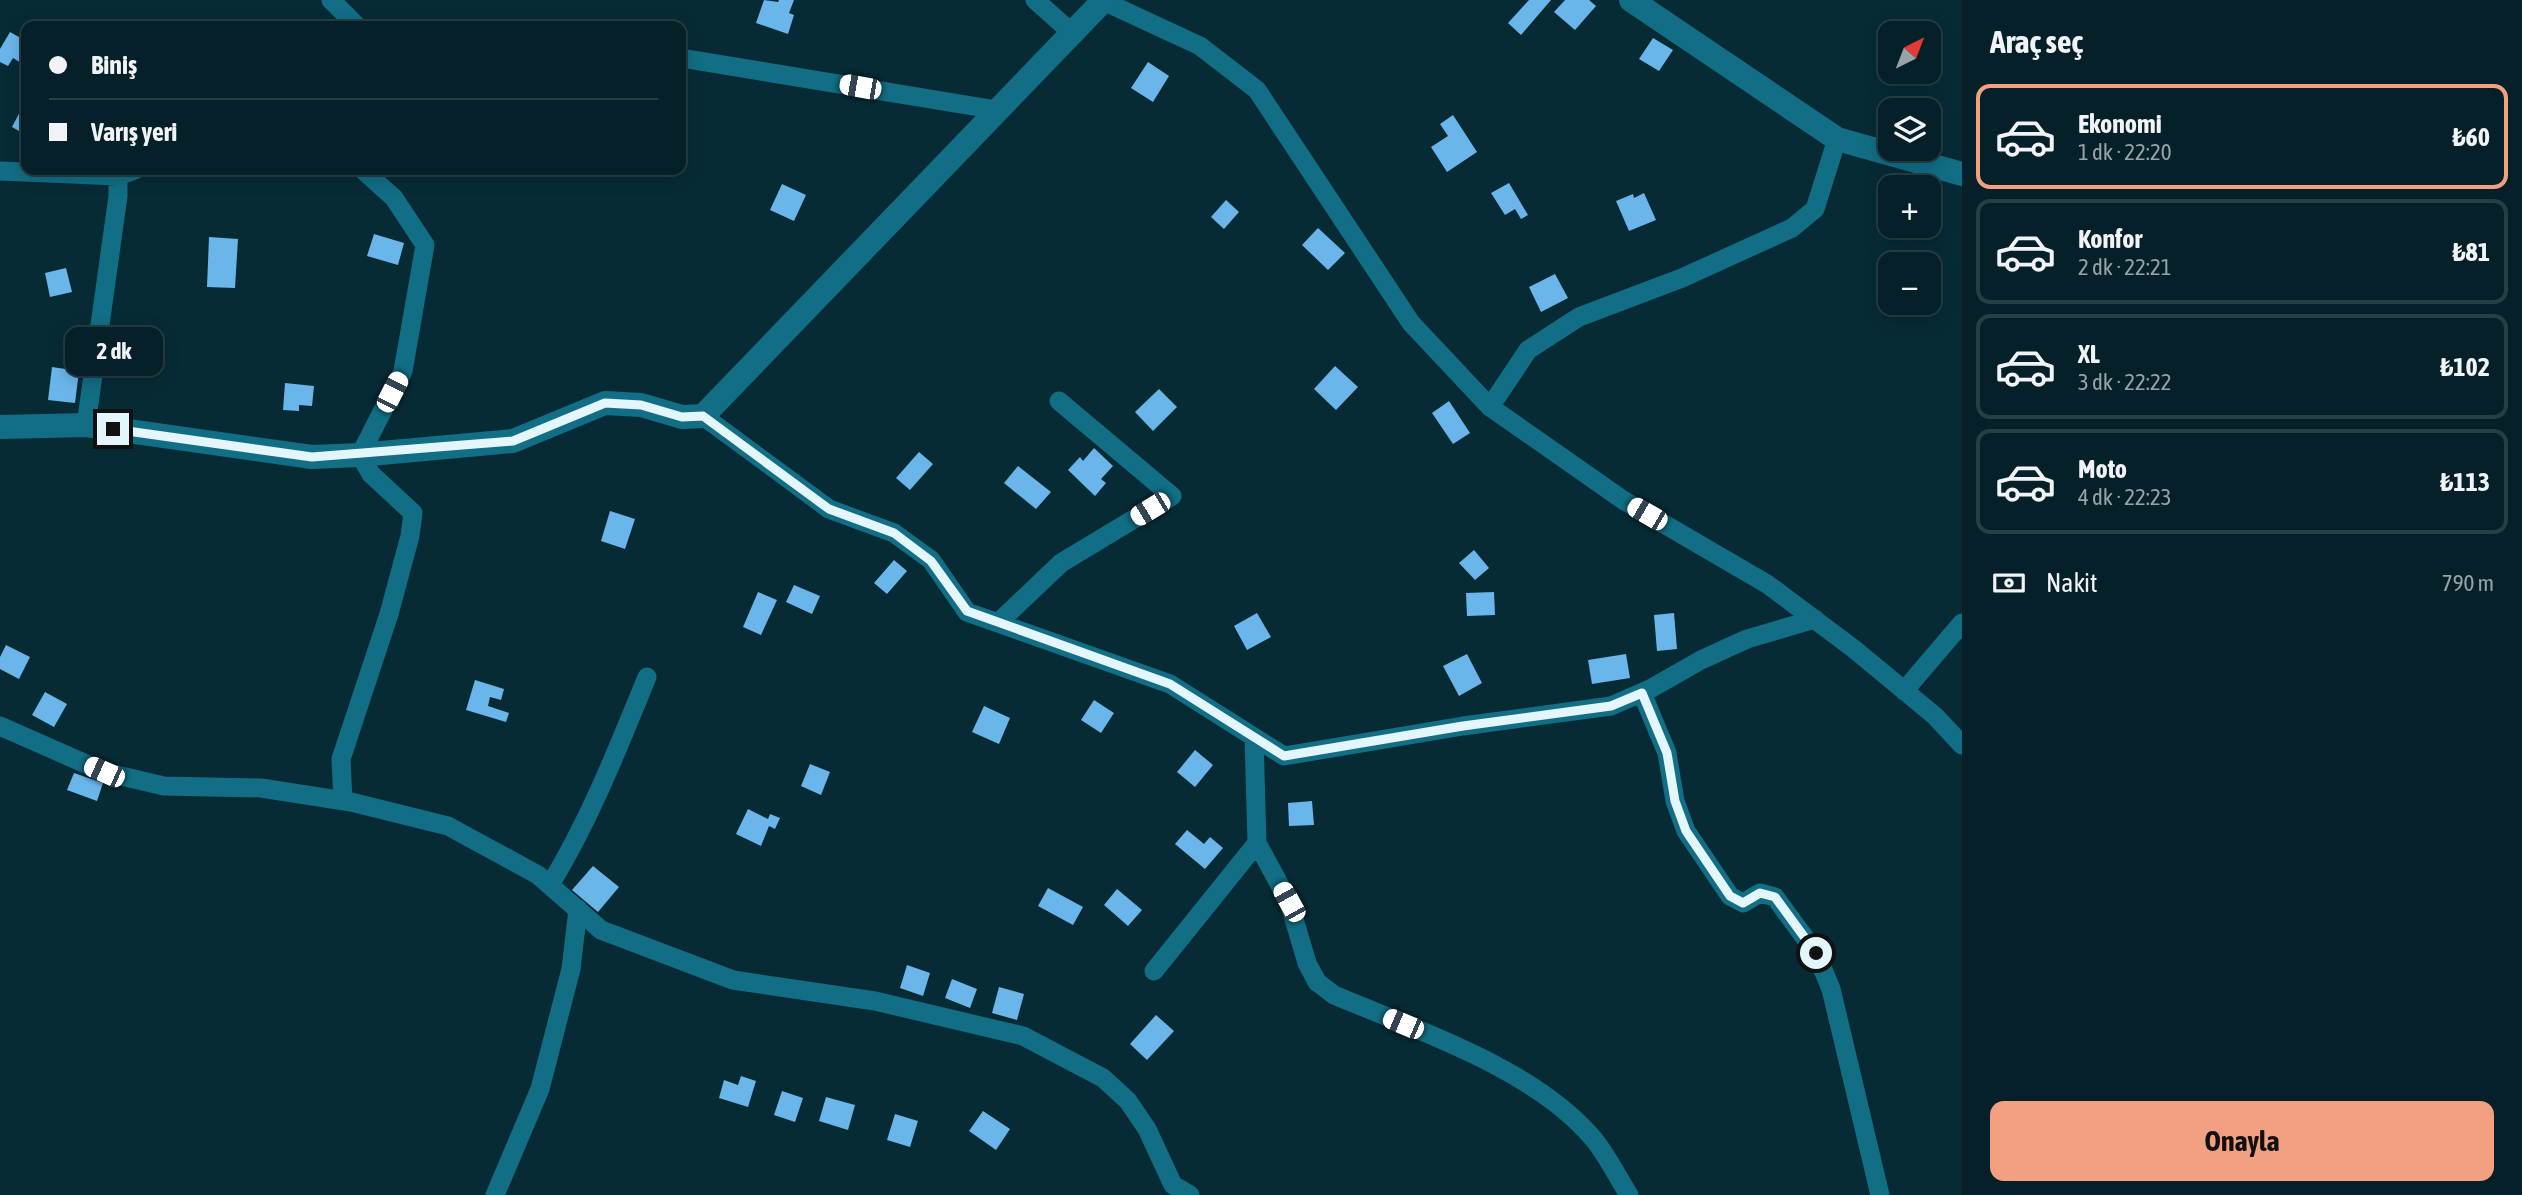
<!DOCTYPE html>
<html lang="tr">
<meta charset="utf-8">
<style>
body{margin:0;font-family:"Asap Condensed",sans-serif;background:#132d34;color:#f1f3f6;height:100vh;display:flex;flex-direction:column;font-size:26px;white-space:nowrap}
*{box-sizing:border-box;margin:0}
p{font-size:23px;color:#97a3a8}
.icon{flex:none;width:38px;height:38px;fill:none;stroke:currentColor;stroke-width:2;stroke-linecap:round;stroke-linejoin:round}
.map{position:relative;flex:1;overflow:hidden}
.side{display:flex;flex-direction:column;background:#052028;width:560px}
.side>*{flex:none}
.hud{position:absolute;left:21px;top:21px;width:665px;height:154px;border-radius:14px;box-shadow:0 4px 18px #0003,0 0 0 2px #263e45;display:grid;align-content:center;height:154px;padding:0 28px;background:#052028}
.needle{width:46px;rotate:42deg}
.controls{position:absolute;left:1878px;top:21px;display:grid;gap:14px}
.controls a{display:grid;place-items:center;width:63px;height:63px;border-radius:14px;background:#052028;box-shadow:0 4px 18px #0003,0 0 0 2px #263e45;font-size:35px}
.end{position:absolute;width:32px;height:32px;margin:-16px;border:9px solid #e3f6fc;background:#111;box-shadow:0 0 0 4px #111}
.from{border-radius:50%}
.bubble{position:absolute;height:49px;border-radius:14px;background:#052028;box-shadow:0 4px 18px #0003,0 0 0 2px #263e45;font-size:23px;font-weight:700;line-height:49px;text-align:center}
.car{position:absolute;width:21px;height:42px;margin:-21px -10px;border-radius:9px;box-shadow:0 0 5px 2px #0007;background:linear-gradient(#fff 24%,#345 0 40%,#fff 0 76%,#345 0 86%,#fff 0)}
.hud b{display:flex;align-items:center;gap:24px;height:66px;font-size:26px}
.hud b+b{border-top:2px solid #263e45}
.hud i{width:18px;height:18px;background:#f1f3f6}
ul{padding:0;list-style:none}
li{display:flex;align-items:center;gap:21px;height:105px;margin:0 14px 10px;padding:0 14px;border:4px solid #263e45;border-radius:14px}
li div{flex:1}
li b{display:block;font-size:26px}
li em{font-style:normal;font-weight:700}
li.selected{border-color:#f3a082}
li>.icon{width:63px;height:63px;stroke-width:1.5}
h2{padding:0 28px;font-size:32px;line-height:84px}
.pay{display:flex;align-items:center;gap:18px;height:77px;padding:0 28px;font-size:26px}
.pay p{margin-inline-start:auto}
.primary-button{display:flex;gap:14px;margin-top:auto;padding:14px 28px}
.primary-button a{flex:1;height:80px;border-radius:14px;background:#f3a082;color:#111;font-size:28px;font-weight:700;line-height:80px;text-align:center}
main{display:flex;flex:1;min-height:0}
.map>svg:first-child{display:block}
.building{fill:#6ab6eb}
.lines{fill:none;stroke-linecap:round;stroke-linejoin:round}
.minor{stroke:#126e85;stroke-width:19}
.tertiary{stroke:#126e85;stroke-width:24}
.route{stroke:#e3f6fc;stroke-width:9}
</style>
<main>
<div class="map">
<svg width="1962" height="1195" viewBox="0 0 1962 1195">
<rect width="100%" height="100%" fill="#072b35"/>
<path class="building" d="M 764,0 L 778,2 L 779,0 L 794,0 L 789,13 L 794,15 L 788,34 L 756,23 Z
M 1529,0 L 1551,0 L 1521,35 L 1508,23 Z
M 1565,0 L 1589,0 L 1596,6 L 1575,30 L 1554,12 Z
M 10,32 L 26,41 L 26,59 L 23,64 L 13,58 L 8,66 L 0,62 L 0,49 Z
M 1653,38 L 1673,50 L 1659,71 L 1639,59 Z
M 1148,62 L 1169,76 L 1153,102 L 1131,88 Z
M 23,106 L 26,108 L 26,135 L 12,127 Z
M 1453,115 L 1477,152 L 1447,172 L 1431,147 L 1448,136 L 1440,124 Z
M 1509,183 L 1528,215 L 1521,219 L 1515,209 L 1505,215 L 1491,193 Z
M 782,184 L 806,195 L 794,221 L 770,210 Z
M 1644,193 L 1656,220 L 1629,231 L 1616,201 L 1633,194 L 1634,198 Z
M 1226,200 L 1239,212 L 1224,229 L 1211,217 Z
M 1318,228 L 1345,253 L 1328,270 L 1302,245 Z
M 374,234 L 404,243 L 398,265 L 367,256 Z
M 209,237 L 238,239 L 235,288 L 207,287 Z
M 66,268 L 72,292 L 50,297 L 45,273 Z
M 1555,274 L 1568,298 L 1541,312 L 1529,287 Z
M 1335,366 L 1358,387 L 1336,410 L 1314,389 Z
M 52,367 L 79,371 L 75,403 L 48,400 Z
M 285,383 L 314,386 L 312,406 L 299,405 L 299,411 L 283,410 Z
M 1159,389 L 1177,407 L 1153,431 L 1135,412 Z
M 1449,401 L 1470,433 L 1453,444 L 1432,413 Z
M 1094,448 L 1113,466 L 1101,479 L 1106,483 L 1095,496 L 1068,470 L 1080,457 L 1083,461 Z
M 919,452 L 933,464 L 910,490 L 896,478 Z
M 1018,466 L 1051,492 L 1036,509 L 1004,483 Z
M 610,511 L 635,519 L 625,549 L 601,541 Z
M 1474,550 L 1489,568 L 1475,580 L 1459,563 Z
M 894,560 L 907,571 L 887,594 L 874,583 Z
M 794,585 L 820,596 L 812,614 L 786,602 Z
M 758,592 L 777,600 L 761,635 L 743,627 Z
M 1494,592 L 1495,615 L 1467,616 L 1466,593 Z
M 1257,613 L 1271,637 L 1247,650 L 1234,626 Z
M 1674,613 L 1677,649 L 1657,651 L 1654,615 Z
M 6,645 L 30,657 L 19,679 L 0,669 L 0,657 Z
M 1467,654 L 1482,683 L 1459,696 L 1443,666 Z
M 1626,654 L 1630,678 L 1592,684 L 1588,660 Z
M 475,680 L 504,689 L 501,700 L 490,697 L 488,706 L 509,713 L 506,722 L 466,710 Z
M 45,692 L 67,704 L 54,727 L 32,715 Z
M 1094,700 L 1114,713 L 1101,733 L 1081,720 Z
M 984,706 L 1010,718 L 999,744 L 972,732 Z
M 1195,750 L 1213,765 L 1195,787 L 1177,772 Z
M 810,764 L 830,772 L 821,795 L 801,786 Z
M 74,773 L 103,783 L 97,801 L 67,790 Z
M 1312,801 L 1314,825 L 1289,826 L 1288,803 Z
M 748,809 L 768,819 L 770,814 L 780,818 L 775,829 L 769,826 L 761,846 L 736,834 Z
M 1187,830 L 1204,844 L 1210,837 L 1223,848 L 1205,869 L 1175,844 Z
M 593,866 L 619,887 L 598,912 L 572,890 Z
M 1048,888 L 1083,907 L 1073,925 L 1038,906 Z
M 1117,889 L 1142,910 L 1128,926 L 1104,905 Z
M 907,965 L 930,973 L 923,996 L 900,988 Z
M 952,979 L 977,989 L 970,1008 L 945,998 Z
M 999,987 L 1024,994 L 1017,1020 L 992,1013 Z
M 1156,1015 L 1174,1031 L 1147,1060 L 1130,1044 Z
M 741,1076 L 756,1081 L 748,1107 L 719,1098 L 724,1080 L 738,1085 Z
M 782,1091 L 803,1098 L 795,1122 L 774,1115 Z
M 826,1097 L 855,1105 L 848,1130 L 819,1121 Z
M 983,1111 L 1010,1129 L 996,1150 L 969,1131 Z
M 895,1114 L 918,1121 L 910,1147 L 887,1140 Z"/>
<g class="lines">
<path class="minor" d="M 331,0 L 357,26
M 1035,0 L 1072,33
M 1103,1 L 1200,46 L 1257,90 L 1411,323 L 1490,407 L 1623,500 L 1767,584 L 1854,649 L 1935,716 L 1962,745
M 681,58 L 997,110
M 0,171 L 118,176 L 135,170
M 1490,407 L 1528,350 L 1579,317 L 1682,278 L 1792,228 L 1815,209 L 1837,139
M 703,416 L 829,509 L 894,533 L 931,560 L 967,612 L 1170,684 L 1284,756 L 1463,726 L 1611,706 L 1650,689 L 1701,660 L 1747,639 L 1815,619
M 86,425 L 118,196 L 118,176
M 998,623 L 1061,563 L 1172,496 L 1059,401
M 1904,691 L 1962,623
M 1642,693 L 1667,753 L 1675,801 L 1686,831 L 1730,896 L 1743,903 L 1760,893 L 1775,897 L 1816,953 L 1831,989 L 1880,1195
M 0,726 L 104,772 L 164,786 L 261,788 L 351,802 L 448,826 L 538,875 L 601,930 L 733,980 L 875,1001 L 1023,1036 L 1103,1078 L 1128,1101 L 1147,1129 L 1173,1185 L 1190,1195
M 1254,737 L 1257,843 L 1289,902 L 1307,963 L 1317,982 L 1334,995 C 1417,1030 1532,1068 1591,1136 C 1606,1153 1617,1176 1629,1195
M 343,801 L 341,759 L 389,614 L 410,536 L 413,513 L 371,474 L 360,455 L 403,371 L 425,245 L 394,198 L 363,170
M 550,885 C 590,819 618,748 647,677
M 1154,971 L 1257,843
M 495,1195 L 540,1089 L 571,969 L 578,909"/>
<path class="tertiary" d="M 1631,0 L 1837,139 L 1962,174
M 0,427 L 86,425 L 312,457 L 360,455 L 513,441 L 605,403 L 641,405 L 682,417 L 703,416 L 1104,0"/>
</g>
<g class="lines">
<path class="route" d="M 113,429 L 312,457 L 513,441 L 605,403 L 641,405 L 682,417 L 703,416 L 829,509 L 894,533 L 931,561 L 967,611 L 1170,684 L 1284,756 L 1463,726 L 1611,706 L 1642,693 L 1667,753 L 1675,801 L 1686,831 L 1730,896 L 1743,903 L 1760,893 L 1775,897 L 1816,953"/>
</g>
</svg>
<div class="controls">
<a><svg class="needle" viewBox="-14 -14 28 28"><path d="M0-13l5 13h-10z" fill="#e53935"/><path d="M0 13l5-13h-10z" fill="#97a3a8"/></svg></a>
<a><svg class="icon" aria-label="layers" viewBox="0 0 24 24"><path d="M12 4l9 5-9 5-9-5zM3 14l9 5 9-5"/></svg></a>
<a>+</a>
<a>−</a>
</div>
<i class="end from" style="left:1816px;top:953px"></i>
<i class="end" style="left:113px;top:429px"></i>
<div class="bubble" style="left:65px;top:327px;width:98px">2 dk</div>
<i class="car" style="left:860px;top:87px;rotate:280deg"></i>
<i class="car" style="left:392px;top:392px;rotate:27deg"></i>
<i class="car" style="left:1150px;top:509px;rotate:239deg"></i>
<i class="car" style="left:1647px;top:514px;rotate:300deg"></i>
<i class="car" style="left:104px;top:772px;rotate:294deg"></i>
<i class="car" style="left:1289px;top:902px;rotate:331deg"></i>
<i class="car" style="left:1403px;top:1024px;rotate:293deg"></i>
<div class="hud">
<b><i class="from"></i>Biniş</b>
<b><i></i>Varış yeri</b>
</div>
</div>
<section class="side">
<h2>Araç seç</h2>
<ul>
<li class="selected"><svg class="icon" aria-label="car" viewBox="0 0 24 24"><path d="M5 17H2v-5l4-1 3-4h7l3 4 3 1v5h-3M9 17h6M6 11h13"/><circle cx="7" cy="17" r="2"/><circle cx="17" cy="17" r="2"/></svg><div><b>Ekonomi</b><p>1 dk · 22:20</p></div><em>₺60</em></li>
<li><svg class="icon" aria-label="car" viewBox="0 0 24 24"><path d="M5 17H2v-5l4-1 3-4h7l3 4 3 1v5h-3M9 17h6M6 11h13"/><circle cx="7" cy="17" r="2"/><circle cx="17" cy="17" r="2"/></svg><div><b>Konfor</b><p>2 dk · 22:21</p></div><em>₺81</em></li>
<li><svg class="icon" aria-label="car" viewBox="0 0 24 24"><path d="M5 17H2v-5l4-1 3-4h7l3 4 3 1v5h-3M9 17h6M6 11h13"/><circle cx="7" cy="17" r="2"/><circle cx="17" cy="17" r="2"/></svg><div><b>XL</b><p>3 dk · 22:22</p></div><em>₺102</em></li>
<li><svg class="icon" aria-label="car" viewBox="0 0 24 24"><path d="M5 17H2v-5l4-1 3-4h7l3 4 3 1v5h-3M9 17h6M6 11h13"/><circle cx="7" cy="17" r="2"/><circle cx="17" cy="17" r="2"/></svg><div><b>Moto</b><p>4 dk · 22:23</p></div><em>₺113</em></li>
</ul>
<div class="pay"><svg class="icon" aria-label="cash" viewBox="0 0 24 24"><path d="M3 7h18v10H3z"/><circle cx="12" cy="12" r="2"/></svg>Nakit<p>790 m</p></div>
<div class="primary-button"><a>Onayla</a></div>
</section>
</main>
